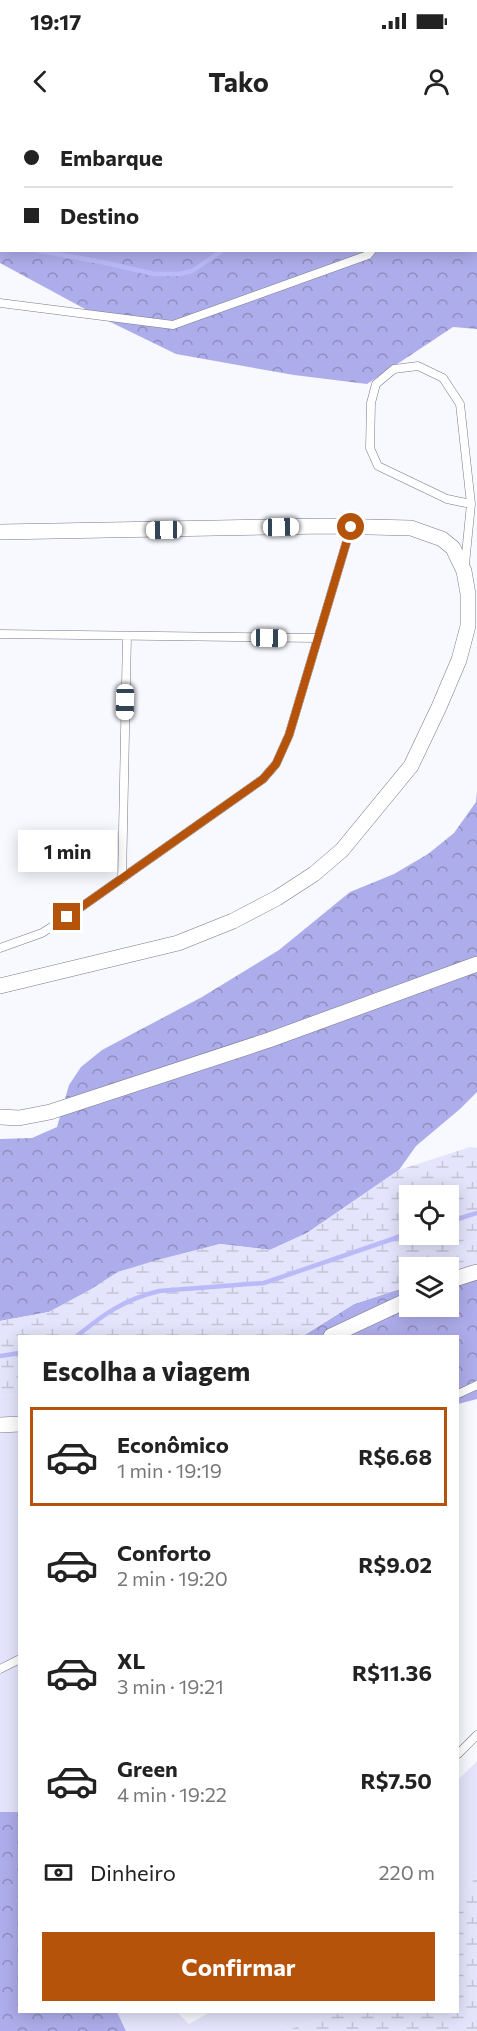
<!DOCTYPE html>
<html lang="pt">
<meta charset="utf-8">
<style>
body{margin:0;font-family:Commissioner,sans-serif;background:#f2f2f2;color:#222;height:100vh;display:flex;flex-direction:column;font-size:22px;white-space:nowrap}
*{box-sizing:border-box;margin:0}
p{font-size:20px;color:#767676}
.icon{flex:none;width:33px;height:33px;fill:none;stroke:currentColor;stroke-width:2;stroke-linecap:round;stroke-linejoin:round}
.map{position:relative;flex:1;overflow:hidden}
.drawer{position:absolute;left:18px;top:1215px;width:441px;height:678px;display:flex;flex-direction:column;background:#fff;border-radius:0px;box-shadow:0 3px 15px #0003}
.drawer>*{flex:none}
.banner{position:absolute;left:0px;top:0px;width:477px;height:132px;box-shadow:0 3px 15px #0003;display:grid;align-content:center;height:132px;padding:0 24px;background:#fff}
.controls{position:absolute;left:399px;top:1065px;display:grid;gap:12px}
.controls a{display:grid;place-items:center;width:60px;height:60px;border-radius:0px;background:#fff;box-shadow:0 3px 15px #0003;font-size:30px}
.end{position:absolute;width:27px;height:27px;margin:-14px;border:8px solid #b45309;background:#fff;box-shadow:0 0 0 3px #fff}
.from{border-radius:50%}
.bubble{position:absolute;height:42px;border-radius:0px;background:#fff;box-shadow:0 3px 15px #0003;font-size:20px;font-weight:700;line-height:42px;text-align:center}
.car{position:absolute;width:18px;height:36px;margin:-18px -9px;border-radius:8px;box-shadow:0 0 4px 2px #0007;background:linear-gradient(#fff 24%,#345 0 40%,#fff 0 76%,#345 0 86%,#fff 0)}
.banner b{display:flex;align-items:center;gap:21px;height:57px;font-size:22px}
.banner b+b{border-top:2px solid #e0e0e0}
.banner i{width:15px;height:15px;background:#222}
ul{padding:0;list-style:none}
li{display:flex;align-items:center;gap:18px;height:99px;margin:0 12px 9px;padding:0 12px;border:3px solid transparent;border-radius:0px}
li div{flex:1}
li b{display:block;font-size:22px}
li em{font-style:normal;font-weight:700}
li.selected{border-color:#b45309}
li>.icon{width:54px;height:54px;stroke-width:1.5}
h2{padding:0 24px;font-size:27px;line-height:72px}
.pay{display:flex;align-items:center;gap:15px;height:66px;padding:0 24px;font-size:22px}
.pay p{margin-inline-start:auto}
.button{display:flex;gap:12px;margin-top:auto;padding:12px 24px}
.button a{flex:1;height:69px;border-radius:0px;background:#b45309;color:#fff;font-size:24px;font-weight:700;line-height:69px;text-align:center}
.status{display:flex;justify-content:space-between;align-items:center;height:42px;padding:0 30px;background:#fff;direction:ltr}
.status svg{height:16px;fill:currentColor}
header{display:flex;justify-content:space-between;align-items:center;height:78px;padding:0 24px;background:#fff;font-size:27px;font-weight:700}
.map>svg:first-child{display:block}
.grass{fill:#e4e5fc}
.forest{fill:url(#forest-crowns)}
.wetland{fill:url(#wetland-marsh);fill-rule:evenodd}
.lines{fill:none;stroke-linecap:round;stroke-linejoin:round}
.stream{stroke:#bbbaf9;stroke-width:4.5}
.lane-casing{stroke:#797a89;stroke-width:9}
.street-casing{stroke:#797a89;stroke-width:16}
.lane{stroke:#fff;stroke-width:8}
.street{stroke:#fff;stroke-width:15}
.route{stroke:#b45309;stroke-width:8}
</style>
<div class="status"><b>19:17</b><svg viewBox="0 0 49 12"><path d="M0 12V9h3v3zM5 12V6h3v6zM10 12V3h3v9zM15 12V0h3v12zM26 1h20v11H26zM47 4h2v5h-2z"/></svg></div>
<header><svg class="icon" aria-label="back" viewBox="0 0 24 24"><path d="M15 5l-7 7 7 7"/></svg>Tako<svg class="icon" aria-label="person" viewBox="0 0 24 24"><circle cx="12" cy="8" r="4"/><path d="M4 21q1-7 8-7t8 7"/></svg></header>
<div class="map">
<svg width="477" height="1911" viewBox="0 0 477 1911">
<defs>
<pattern id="forest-crowns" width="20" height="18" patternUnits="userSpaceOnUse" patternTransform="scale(1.5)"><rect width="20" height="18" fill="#aeadeb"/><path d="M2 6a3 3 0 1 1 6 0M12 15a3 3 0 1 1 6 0" fill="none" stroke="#8e8dbf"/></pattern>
<pattern id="wetland-marsh" width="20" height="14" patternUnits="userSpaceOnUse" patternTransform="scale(1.5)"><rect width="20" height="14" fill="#e4e5fc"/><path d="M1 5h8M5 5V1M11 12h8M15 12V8" fill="none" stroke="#c4c4d8"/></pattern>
</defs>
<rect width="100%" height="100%" fill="#f8f8ff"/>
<path class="grass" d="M 0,0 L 231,0 L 2,2 L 1,47 Z
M 19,1275 L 20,1692 L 0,1692 L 0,1276 Z
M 477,1641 L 477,1756 L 458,1778 L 458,1660 Z
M 117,1892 L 177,1892 L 189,1904 L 210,1892 L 344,1892 L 284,1911 L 126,1911 Z"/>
<path class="forest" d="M 409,0 L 477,0 L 477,209 L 453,207 L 367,264 L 294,255 L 176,234 L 98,196 L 0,143 L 0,45 L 2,130 L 476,130 L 476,2 L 408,1 Z
M 477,671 L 477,972 L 460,989 L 416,1026 L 399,1050 L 307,1113 L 270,1130 L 220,1124 L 118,1152 L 90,1170 L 49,1192 L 0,1201 L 0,1019 L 32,1018 L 57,1007 L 69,965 L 81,947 L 102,930 L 202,877 L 279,830 L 350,772 L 394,754 L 428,734 L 454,713 L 476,682 Z
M 477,1144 L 477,1279 L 458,1284 L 458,1216 L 303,1216 L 354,1184 L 409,1166 L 410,1186 L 448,1186 L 449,1153 Z
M 0,1692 L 19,1692 L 20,1892 L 117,1892 L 126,1911 L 0,1911 Z"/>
<path class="wetland" d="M 470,1027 L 477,1028 L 477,1144 L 449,1153 L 448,1148 L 410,1148 L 409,1166 L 354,1184 L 303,1216 L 20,1216 L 19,1275 L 0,1276 L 0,1201 L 49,1192 L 90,1170 L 118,1152 L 157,1140 L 220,1124 L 270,1130 L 307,1113 L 399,1050 ZM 410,1076 L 448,1076 L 448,1114 L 410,1114 Z
M 477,1756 L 477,1911 L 284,1911 L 344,1892 L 458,1892 L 458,1778 Z"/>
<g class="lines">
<path class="stream" d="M 430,2 L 434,0
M 0,125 L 2,125
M 34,130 L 102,142 L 154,154 L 179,154 L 192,151 L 223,130
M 448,1102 L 477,1093
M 77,1216 C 104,1194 123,1180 159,1171 L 264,1163 L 410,1113
M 0,1236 L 20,1233"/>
<g class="lane-casing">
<path id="lane" d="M 476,24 L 477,23
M 0,183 L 173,205 L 368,135 L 372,130
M 465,444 L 471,384 L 460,284 L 443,258 L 418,246 L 394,249 L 376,264 L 371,283 L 370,328 L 378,346 L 447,379 L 471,384
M 0,514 L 317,518
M 122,759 L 127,516
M 0,828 L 42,813 L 67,797 L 263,659 L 276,644 L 289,615 L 351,407
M 458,1274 L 477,1265
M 0,1549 L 20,1539
M 458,1634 L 477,1615"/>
</g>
<g class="street-casing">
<path id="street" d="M 0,412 L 328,406 L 411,408 L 442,419 L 453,428 L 464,451 L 468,474 L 468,506 L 459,540 L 439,587 L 411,646 L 342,730 L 314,754 L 277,778 L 233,801 L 178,823 L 0,866
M 0,997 L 19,998 L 50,992 L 269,920 L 477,844
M 448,1161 L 477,1152
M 331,1216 L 410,1179
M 0,1305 L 20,1304"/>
</g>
<use href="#lane" class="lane"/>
<use href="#street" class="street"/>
</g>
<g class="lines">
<path class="route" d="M 67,797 L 263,659 L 276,644 L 289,615 L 351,407"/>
</g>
</svg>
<div class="controls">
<a><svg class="icon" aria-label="locate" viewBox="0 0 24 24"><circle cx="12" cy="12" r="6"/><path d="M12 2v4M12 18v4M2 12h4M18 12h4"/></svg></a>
<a><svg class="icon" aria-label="layers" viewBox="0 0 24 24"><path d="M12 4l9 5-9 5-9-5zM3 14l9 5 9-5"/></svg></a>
</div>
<i class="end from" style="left:351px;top:407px"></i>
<i class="end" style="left:67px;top:797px"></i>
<div class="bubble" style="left:18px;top:710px;width:99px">1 min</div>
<i class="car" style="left:281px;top:407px;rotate:89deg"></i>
<i class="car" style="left:164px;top:410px;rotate:269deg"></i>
<i class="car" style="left:269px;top:518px;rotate:91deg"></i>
<i class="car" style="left:125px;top:582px;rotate:181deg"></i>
<div class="banner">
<b><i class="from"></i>Embarque</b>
<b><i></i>Destino</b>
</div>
<section class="drawer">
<h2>Escolha a viagem</h2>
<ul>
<li class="selected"><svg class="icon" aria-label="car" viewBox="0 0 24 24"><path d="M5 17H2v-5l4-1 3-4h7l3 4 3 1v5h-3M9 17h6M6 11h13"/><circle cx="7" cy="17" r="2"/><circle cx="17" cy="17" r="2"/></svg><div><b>Econômico</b><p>1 min · 19:19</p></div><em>R$6.68</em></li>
<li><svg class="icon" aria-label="car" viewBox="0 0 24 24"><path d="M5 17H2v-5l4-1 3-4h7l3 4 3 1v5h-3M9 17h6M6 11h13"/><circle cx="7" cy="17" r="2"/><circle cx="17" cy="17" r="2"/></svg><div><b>Conforto</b><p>2 min · 19:20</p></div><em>R$9.02</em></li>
<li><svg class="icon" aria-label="car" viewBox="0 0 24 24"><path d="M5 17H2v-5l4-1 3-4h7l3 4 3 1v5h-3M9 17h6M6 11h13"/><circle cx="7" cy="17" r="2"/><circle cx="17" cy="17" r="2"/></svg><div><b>XL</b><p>3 min · 19:21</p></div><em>R$11.36</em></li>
<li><svg class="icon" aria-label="car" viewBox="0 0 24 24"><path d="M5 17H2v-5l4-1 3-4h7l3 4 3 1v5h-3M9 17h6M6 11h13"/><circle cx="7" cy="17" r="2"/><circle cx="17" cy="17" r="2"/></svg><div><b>Green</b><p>4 min · 19:22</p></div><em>R$7.50</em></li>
</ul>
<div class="pay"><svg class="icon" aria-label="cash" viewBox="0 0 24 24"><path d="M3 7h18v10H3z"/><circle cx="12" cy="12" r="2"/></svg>Dinheiro<p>220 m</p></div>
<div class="button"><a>Confirmar</a></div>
</section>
</div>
